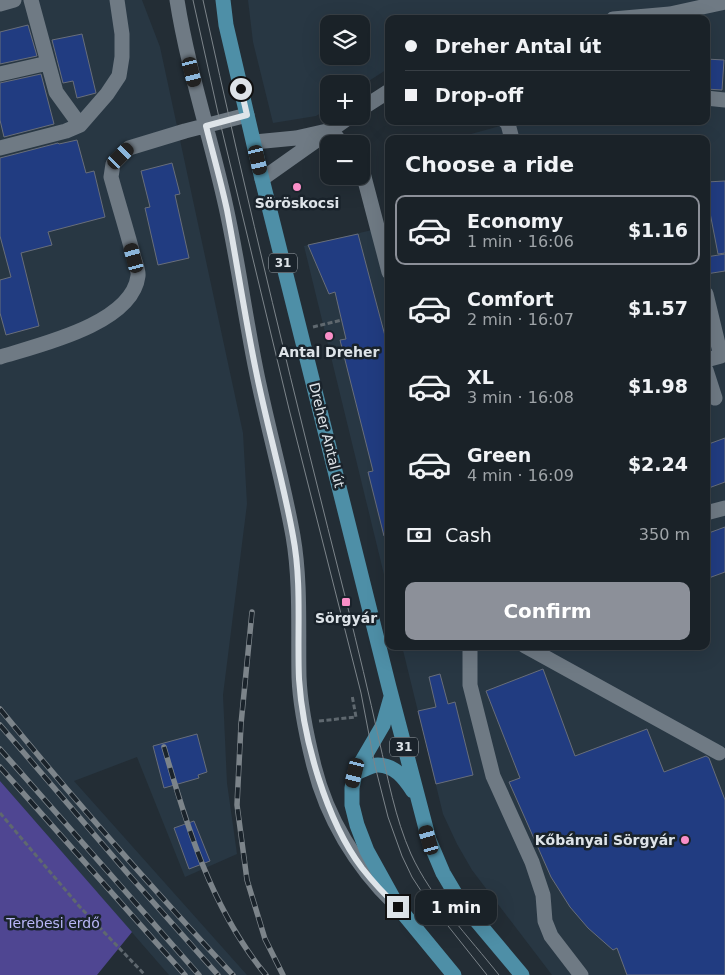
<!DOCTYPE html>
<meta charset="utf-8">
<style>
body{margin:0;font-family:"DejaVu Sans",sans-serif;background:#272f34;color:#f1f3f6;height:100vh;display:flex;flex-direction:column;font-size:19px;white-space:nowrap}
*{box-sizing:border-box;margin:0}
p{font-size:16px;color:#9fa4a8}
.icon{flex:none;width:28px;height:28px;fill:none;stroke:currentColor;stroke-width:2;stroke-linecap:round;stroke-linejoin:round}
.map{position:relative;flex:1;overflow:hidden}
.panel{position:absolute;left:385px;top:135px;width:325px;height:515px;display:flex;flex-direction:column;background:#1a2228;border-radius:10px;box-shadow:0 5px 20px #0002,0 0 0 1px #383f45}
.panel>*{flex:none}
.guide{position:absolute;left:385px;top:15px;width:325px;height:110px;border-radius:10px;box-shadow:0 5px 20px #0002,0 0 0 1px #383f45;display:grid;align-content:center;height:110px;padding:0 20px;background:#1a2228}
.fabs{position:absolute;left:320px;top:15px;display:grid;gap:10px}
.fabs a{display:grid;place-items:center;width:50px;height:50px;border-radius:10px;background:#1a2228;box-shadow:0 5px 20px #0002,0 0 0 1px #383f45;font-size:25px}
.end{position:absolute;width:22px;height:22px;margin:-11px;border:6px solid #dee4e9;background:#111;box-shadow:0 0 0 2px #111}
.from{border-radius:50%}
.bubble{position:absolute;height:35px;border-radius:10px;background:#1a2228;box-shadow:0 5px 20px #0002,0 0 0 1px #383f45;font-size:16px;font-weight:700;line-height:35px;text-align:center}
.car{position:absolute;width:15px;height:30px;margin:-15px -8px;border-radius:6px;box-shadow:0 0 4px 1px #0007;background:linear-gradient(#222 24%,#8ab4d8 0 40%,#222 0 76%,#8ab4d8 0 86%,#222 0)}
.guide b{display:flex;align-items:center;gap:18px;height:48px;font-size:19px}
.guide b+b{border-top:1px solid #383f45}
.guide i{width:12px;height:12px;background:#f1f3f6}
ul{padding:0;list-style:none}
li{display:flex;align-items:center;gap:15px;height:70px;margin:0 10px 8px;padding:0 10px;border:2px solid transparent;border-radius:10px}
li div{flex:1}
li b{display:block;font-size:19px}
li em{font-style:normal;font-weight:700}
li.active{border-color:#8c9099}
li>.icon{width:45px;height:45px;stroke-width:1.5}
h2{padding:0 20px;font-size:22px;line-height:60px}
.pay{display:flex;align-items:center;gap:12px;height:55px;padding:0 20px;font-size:19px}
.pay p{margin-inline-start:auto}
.action{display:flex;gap:10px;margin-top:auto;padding:10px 20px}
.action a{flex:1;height:58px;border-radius:10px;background:#8c9099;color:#fff;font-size:20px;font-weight:700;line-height:58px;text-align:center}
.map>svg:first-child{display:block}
.built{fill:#283743;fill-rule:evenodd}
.forest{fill:#4f4692}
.building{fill:#213c81;stroke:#686e7a}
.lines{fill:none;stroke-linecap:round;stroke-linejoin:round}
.path{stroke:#5f686f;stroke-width:3;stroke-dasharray:5 2.5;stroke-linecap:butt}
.minor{stroke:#6f7a84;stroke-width:15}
.major{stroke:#4e8fa7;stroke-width:15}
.tram{stroke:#7c848a;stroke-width:1}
.rail-casing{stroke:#7c848a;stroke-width:5.5}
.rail{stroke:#1a232b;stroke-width:4;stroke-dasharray:11;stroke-linecap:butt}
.route{stroke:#dee4e9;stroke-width:6}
.poi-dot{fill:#fa8fc8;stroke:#1a232b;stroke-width:2}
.labels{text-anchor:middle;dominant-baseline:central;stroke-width:5;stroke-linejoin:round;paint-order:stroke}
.shield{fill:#1a232b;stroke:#a3aab0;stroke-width:1}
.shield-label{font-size:12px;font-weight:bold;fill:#dee4e9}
.poi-label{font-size:14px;font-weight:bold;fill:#dee4e9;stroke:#1a232b}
.street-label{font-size:14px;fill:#dee4e9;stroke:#1a232b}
.park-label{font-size:14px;fill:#b9b7f8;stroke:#1a232b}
</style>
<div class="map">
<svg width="725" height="975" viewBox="0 0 725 975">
<rect width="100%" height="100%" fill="#232d35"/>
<path class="built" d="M 0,0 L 142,0 L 160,47 L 243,433 L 247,504 L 223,695 L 227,783 L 237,854 L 185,877 L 137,757 L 74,781 L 247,975 L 169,975 L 0,781 Z
M 248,0 L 725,0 L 725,975 L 552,975 L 472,870 L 457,844 L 443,814 L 402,646 L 706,646 L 706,139 L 453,139 L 518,121 L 706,121 L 706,19 L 389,19 L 389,68 L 361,86 L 361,84 L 329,84 L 329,108 L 316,116 L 273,123 L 253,42 ZM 329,24 L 361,24 L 361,56 L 329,56 Z
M 389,226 L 389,595 L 304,246 Z"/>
<path class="forest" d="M 0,781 L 132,932 L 97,975 L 0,975 Z"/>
<path class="building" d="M 28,25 L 37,56 L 0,64 L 0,32 Z
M 82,34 L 96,93 L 77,98 L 73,81 L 63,83 L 52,40 Z
M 706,59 L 724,60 L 722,90 L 706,89 Z
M 41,74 L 54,124 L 4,137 L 0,120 L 0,83 Z
M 77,140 L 86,173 L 94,171 L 105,217 L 48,232 L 52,245 L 21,253 L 39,326 L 6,335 L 0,313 L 0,280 L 11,277 L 0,236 L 0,158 L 58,143 L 59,144 Z
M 172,163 L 180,194 L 175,195 L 189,258 L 158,265 L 145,208 L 150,207 L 141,171 Z
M 725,181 L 725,253 L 718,254 L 706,192 L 706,182 Z
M 358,234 L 389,351 L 389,535 L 384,536 L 368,472 L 373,471 L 340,340 L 346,339 L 335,292 L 329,294 L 308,245 Z
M 725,254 L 725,271 L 706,274 L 706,257 Z
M 725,438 L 725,482 L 706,489 L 706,445 Z
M 725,527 L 725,572 L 706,579 L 706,534 Z
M 543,669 L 575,756 L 647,729 L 664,772 L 706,756 L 709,758 L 725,800 L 725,975 L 627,975 L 617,948 L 613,950 L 588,928 L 570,907 L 551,877 L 509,782 L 520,778 L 486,691 Z
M 440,674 L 448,704 L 455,702 L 473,775 L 436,784 L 418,711 L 436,707 L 429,677 Z
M 197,734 L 207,772 L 198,775 L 199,778 L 164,788 L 153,746 Z
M 194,821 L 210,861 L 189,869 L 174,828 Z"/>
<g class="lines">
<path class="path" d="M 313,327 L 342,320
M 319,721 L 356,717 L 352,695
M 0,813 L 79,906 L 145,975"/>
<path class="minor" d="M 31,0 L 56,92 L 80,125
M 177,0 C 188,70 211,138 226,207 C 238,261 245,316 256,370 C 267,425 283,480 293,536 C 301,582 298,631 299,677 C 300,706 307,738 314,766 C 327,818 356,866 394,903
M 0,4 L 14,0
M 613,19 L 670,14 L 725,2
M 0,74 L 48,63
M 706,98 L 725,100
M 361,109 L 389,91
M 505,121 L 508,124 L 512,139
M 331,130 L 342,144
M 254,142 L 296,138 L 327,131
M 0,148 L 66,131 L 80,125 L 107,94 L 119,76 L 122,57 L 122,34 L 117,0
M 361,170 L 363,173 L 389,272
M 262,179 L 351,116
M 706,294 L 721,356 L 706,360
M 0,357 C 39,345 132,324 138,276 C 139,270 134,260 133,254 C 126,228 118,202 111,177 L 113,164 L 129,148 L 185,131 L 247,115
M 706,370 L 715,398
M 706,513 L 725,508
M 470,646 L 470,685 L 493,776 L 532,862 L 543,895 L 545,921 L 551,936 L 581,975
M 525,646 L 719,753"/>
<path class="major" d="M 223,0 L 226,25 L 262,179 L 389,687 L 429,840 L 443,873 L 459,900 L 522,975
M 391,697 L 383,725 L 355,773 L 352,788 L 352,805 L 357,825 L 367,851 L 398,907 L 454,975
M 355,773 C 362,771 371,765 378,765 C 395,765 405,779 413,791"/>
<path class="tram" d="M 193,0 L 220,122 L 289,409 L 361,693 L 375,766 L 388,817 L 402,856 L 412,877 L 425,897 L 487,975
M 203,0 C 247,202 296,403 347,604 C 358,649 369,694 379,740 C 388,778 395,818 411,854 C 431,898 469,937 499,975"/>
<g class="rail-casing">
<path id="rail" d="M 252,612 L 241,724 L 237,805 L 247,880 L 265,939 L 283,975
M 0,709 C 74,800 153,889 233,975
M 0,725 L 129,875 L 218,975
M 164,747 C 187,827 212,910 266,975
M 0,749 L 199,975
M 0,767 L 185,975"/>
</g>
<use href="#rail" class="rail"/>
</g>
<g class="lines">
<path class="route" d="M 241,89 L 247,115 L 206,126 C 213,154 221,182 227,210 C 237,263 245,318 256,371 C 267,426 283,480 293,536 C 302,583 297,631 299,679 C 303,739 326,820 362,868 C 373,882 385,895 398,907"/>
</g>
<g class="poi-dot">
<circle cx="297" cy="187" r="5"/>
<circle cx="329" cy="336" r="5"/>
<rect x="341" y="597" width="10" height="10" rx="2.5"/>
<circle cx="685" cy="840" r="5"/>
</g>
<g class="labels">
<g class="shield">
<rect x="269" y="253.5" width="28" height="19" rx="4"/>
<rect x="390" y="737.5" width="28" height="19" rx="4"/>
</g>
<g class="shield-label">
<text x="283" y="263">31</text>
<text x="404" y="747">31</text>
</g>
<g class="poi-label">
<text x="297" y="203">Söröskocsi</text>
<text x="329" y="352">Antal Dreher</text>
<text x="346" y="618">Sörgyár</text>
<text x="675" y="840" text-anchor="end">Kőbányai Sörgyár</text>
</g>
<g class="street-label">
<text transform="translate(327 435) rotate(76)">Dreher Antal út</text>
</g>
<g class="park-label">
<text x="53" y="923">Terebesi erdő</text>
</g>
</g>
</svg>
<div class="fabs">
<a><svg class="icon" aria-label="layers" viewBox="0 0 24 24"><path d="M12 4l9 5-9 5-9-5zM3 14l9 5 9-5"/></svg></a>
<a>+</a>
<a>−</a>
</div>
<i class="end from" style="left:241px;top:89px"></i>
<i class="end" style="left:398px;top:907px"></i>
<div class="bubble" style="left:415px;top:890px;width:82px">1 min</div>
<i class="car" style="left:192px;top:72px;rotate:166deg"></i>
<i class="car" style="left:121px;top:156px;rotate:45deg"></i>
<i class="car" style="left:258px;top:160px;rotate:167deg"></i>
<i class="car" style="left:134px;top:258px;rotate:345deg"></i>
<i class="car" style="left:355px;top:773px;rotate:194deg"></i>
<i class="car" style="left:429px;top:840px;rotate:344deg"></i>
<div class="guide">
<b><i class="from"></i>Dreher Antal út</b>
<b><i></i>Drop-off</b>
</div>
<section class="panel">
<h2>Choose a ride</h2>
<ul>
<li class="active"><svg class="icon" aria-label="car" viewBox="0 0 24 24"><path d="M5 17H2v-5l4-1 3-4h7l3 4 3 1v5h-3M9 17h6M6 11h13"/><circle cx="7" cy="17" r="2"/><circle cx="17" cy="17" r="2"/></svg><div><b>Economy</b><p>1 min · 16:06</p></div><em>$1.16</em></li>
<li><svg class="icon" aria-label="car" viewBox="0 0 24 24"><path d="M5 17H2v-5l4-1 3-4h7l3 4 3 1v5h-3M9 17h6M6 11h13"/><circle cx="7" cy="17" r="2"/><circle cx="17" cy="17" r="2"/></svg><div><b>Comfort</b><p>2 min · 16:07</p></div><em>$1.57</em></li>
<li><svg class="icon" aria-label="car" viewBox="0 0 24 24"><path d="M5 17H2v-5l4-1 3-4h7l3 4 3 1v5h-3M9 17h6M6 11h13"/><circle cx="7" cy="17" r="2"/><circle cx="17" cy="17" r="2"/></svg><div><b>XL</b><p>3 min · 16:08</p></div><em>$1.98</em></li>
<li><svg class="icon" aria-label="car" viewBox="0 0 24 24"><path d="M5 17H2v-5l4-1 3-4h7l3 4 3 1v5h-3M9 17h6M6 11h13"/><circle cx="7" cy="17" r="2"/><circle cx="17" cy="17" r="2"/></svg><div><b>Green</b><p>4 min · 16:09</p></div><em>$2.24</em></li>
</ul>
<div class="pay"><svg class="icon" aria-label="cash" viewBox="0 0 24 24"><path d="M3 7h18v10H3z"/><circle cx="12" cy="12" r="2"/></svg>Cash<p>350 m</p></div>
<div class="action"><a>Confirm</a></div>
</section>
</div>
